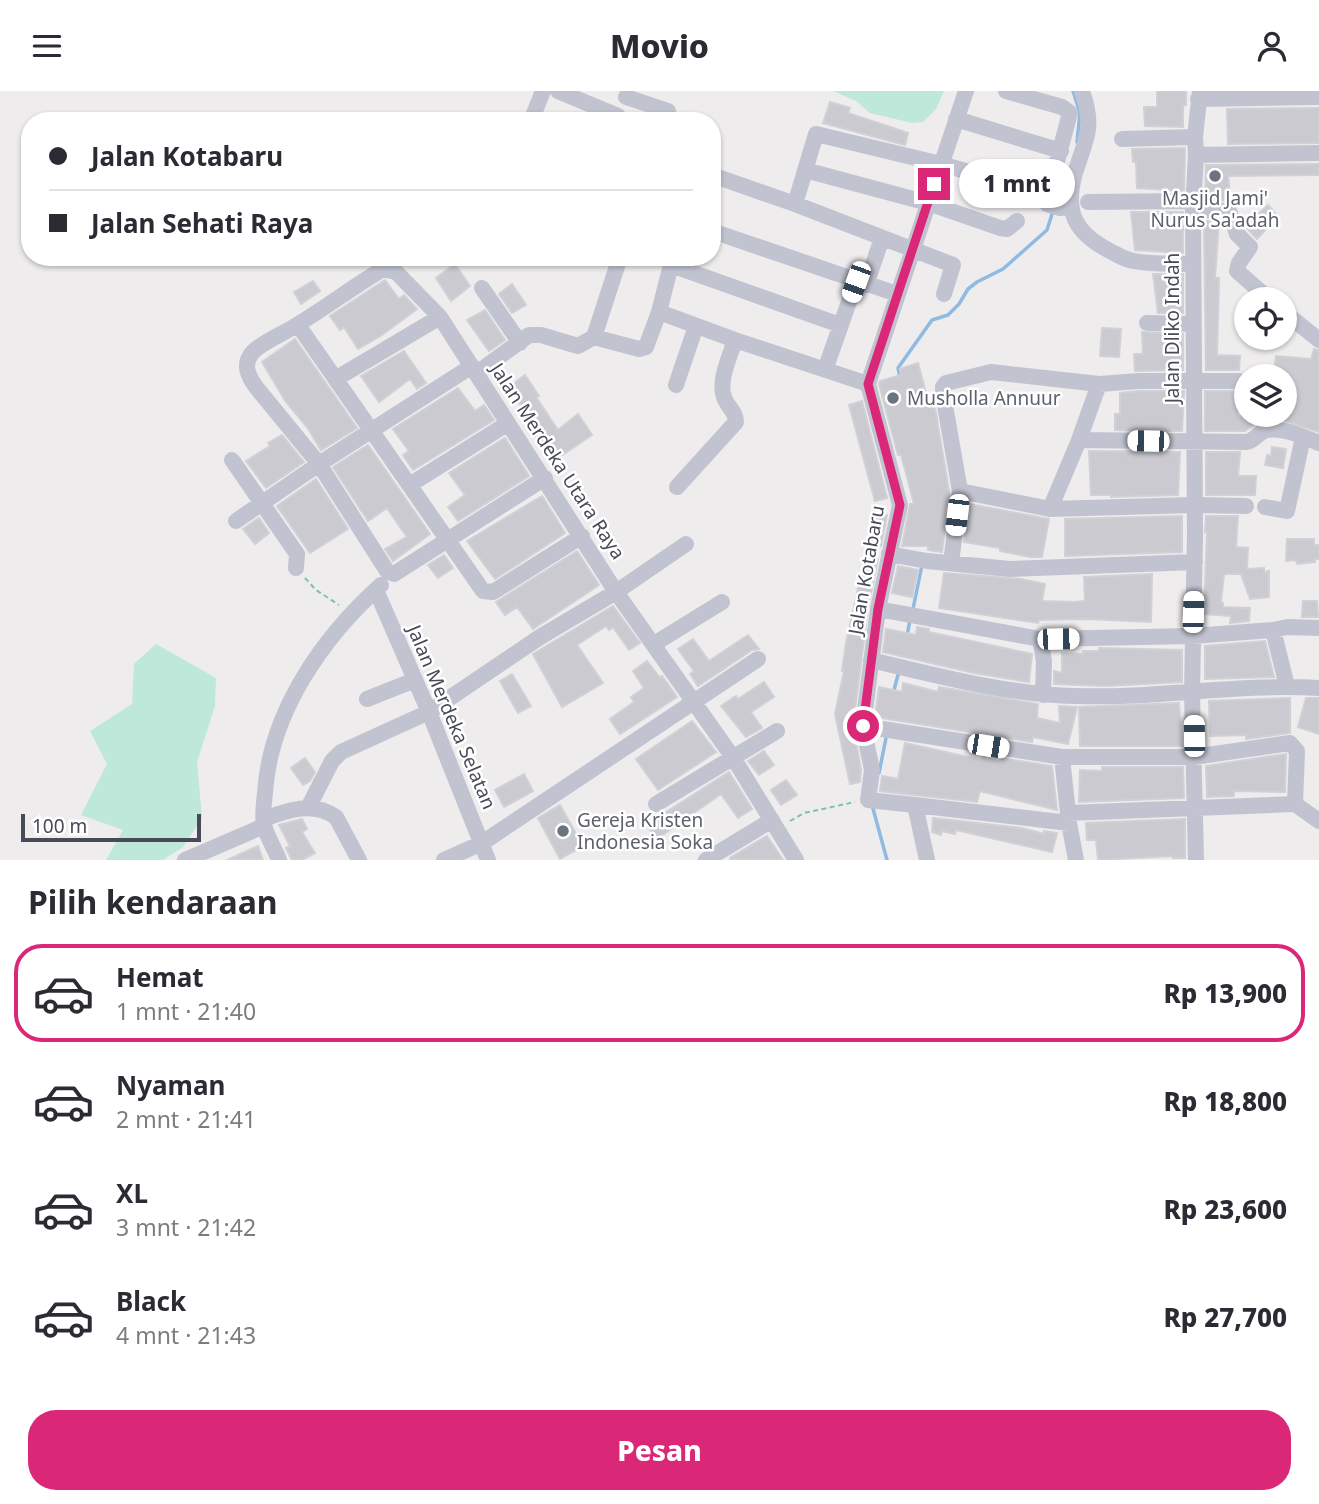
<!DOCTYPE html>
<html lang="id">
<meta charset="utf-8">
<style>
body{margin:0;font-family:"Noto Sans",sans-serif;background:#f7f7f7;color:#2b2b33;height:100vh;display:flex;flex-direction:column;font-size:26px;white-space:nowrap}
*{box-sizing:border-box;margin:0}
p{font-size:23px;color:#7c7c81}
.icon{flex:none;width:38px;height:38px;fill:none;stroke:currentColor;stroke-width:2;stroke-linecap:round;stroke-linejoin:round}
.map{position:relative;height:769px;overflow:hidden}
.side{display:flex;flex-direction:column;background:#fff;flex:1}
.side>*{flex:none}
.top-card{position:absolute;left:21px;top:21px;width:700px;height:154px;border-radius:28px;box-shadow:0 2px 5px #0004;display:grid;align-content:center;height:154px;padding:0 28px;background:#fff}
.tools{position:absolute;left:1234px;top:196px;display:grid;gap:14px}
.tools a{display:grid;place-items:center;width:63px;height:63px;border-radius:50%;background:#fff;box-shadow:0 2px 5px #0004;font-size:35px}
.scale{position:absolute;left:21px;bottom:18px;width:180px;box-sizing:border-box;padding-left:7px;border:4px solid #474b57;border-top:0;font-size:19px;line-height:24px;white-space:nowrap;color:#474b57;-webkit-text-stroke:5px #fff;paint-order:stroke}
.end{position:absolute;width:32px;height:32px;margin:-16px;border:9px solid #db2777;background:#fff;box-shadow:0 0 0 4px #fff}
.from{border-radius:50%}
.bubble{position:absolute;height:49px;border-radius:24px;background:#fff;box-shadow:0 2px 5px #0004;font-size:23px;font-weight:800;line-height:49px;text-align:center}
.car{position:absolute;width:21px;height:42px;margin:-21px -10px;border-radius:9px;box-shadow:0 0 5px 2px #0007;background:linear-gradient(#fff 24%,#345 0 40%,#fff 0 76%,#345 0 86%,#fff 0)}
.top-card b{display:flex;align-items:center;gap:24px;height:66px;font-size:26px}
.top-card b+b{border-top:2px solid #e1e1e2}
.top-card i{width:18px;height:18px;background:#2b2b33}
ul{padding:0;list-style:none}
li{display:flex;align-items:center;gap:21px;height:98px;margin:0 14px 10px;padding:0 14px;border:4px solid transparent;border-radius:28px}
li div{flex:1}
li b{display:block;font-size:26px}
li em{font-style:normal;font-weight:800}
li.current{border-color:#db2777}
li>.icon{width:63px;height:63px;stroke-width:1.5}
h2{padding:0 28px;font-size:32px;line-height:84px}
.primary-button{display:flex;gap:14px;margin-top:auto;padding:14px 28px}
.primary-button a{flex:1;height:80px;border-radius:28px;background:#db2777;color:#fff;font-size:28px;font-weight:800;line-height:80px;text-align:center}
header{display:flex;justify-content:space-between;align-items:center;height:91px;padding:0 28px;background:#fff;font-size:32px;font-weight:800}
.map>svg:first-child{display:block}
.green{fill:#bee8d9}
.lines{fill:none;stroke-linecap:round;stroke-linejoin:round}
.stream{stroke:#90bae0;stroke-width:3.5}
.building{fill:#cacad0;stroke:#d0d1d7;stroke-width:2}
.path{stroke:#7bc1b1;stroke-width:2;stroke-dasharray:5 3.5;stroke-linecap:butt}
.minor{stroke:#c1c4d0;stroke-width:16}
.route{stroke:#db2777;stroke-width:9}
.worship-dot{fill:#6b7280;stroke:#fff;stroke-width:2.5}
.labels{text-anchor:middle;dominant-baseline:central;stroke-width:5;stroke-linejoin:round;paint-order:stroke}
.worship-label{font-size:19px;fill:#5b616d;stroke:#fff;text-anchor:start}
.street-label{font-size:19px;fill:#474b57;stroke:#fff}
</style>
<header><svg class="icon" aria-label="menu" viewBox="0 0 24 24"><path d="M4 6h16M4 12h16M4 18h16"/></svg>Movio<svg class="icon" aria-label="person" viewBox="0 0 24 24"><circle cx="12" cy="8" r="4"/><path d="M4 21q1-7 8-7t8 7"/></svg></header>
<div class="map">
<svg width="1319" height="769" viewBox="0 0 1319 769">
<rect width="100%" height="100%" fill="#eeecec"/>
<path class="green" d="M 833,0 L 944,0 L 936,18 L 923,31 L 912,32 L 870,22 L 856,10 Z
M 156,553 L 216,587 L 215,615 L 197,671 L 202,727 L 183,756 L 163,769 L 106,769 L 123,739 L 81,724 L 107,673 L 90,640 L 132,613 L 134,573 Z"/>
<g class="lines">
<path class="stream" d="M 1073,0 L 1080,22 L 1077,51
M 1057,110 L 1066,92
M 900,286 L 898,277 L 932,229 L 948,224 L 959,213 L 968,198 L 977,191 L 1003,178 L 1047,139 L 1053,120
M 913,518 L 922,474
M 907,545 L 910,529
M 893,603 L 899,580
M 879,682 L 887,642
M 872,714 L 887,769"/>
</g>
<path class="building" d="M 1157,0 L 1186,0 L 1186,14 L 1183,15 L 1183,36 L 1145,35 L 1144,16 L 1157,16 Z
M 830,11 L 850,17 L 848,22 L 908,42 L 905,54 L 823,32 Z
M 1319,17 L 1319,52 L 1228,53 L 1227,18 Z
M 1185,57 L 1184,100 L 1137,97 L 1136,71 L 1133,71 L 1132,58 Z
M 1319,73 L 1319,84 L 1228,85 L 1231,110 L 1205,109 L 1206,74 Z
M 1268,114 L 1278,125 L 1257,148 L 1245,135 Z
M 1131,121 L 1183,121 L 1183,162 L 1135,159 Z
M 1204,130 L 1219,130 L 1215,187 L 1219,187 L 1217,264 L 1240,265 L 1239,279 L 1206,279 Z
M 455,173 L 470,195 L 451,210 L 436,187 Z
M 1153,183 L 1183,183 L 1183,222 L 1158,222 Z
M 385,189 L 399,208 L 404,204 L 417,218 L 382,244 L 358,258 L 344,236 L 340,239 L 330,225 Z
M 313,190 L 320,200 L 301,213 L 294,201 Z
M 512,193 L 526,214 L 512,222 L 499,203 Z
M 485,219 L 505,249 L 489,260 L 467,229 Z
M 1102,237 L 1121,238 L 1119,266 L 1100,265 Z
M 1142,241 L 1183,243 L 1183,279 L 1135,280 L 1134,263 L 1143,263 Z
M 295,248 L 357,337 L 321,359 L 307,336 L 286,311 L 262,271 Z
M 1314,258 L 1319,259 L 1319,341 L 1279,328 L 1280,324 L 1284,324 L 1284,285 L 1273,285 L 1276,265 L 1311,268 Z
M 404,260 L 426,292 L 417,298 L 410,288 L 379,311 L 361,285 Z
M 918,272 L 927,306 L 931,305 L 936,322 L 949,400 L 942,461 L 928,459 L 928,455 L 902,455 L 910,413 L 914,413 L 905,378 L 901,364 L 898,364 L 879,293 L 880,290 L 901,284 L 900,278 Z
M 525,284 L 539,305 L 536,306 L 558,339 L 578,323 L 592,344 L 552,371 L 523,325 L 526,322 L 508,297 Z
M 458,297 L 475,320 L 484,314 L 494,329 L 413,379 L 403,364 L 409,360 L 393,338 Z
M 1139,300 L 1184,300 L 1182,340 L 1115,339 L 1115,323 L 1120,323 L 1120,302 Z
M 1205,300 L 1240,300 L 1238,325 L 1255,326 L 1255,333 L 1245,340 L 1205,340 Z
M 862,310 L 887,407 L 875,410 L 849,314 Z
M 282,344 L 304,371 L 266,397 L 246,370 L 270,355 L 268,352 Z
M 505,347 L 529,385 L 458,430 L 448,416 L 465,404 L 449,382 Z
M 368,354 L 430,443 L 393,470 L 385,458 L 407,446 L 387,417 L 368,430 L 333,376 Z
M 1272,356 L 1286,358 L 1283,377 L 1265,374 L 1267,364 L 1271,365 Z
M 1089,360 L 1180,361 L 1178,404 L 1111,406 L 1111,404 L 1091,404 Z
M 1206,361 L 1240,361 L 1238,385 L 1256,385 L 1255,404 L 1206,404 Z
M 316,388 L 348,438 L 310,462 L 277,415 Z
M 542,405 L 565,442 L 495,488 L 467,450 Z
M 969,413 L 1049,428 L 1042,466 L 1030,466 L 1000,460 L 1000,457 L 964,451 Z
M 873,422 L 887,424 L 881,455 L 867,455 Z
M 1182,425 L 1182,461 L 1065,465 L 1065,428 Z
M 1206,425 L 1238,425 L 1236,456 L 1248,457 L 1247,478 L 1264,477 L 1264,481 L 1269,480 L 1269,506 L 1250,508 L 1241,483 L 1224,483 L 1221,512 L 1223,512 L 1223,516 L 1250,517 L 1249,530 L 1230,532 L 1231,525 L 1204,523 L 1207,441 L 1205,441 Z
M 259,427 L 269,442 L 255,453 L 243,438 Z
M 1287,448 L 1314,448 L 1314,454 L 1319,454 L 1319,468 L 1315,468 L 1315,471 L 1297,473 L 1296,469 L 1286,470 Z
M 577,460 L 599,494 L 533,538 L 517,516 L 505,524 L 496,511 Z
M 444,464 L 453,477 L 438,487 L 428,474 Z
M 865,466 L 878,468 L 868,517 L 853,634 L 861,679 L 860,691 L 850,693 L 835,623 L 844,580 L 842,580 L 846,552 Z
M 898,475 L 918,479 L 912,506 L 892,502 Z
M 944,482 L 1021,488 L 1045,493 L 1042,510 L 1075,511 L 1085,510 L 1084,486 L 1152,483 L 1151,531 L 1087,528 L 1039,529 L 1038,532 L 939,517 Z
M 1303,510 L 1317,510 L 1318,526 L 1302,526 Z
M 613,515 L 640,552 L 629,559 L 613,536 L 609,539 L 606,535 L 577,554 L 603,592 L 562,616 L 533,563 Z
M 917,536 L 929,538 L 929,541 L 1032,563 L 1029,591 L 974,582 L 883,561 L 886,538 L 916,544 Z
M 748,544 L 759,558 L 752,559 L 698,595 L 690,583 L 694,580 L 678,558 L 693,548 L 709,570 Z
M 1265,550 L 1274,586 L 1205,588 L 1205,555 Z
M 1099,557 L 1182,559 L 1182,591 L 1105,595 L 1054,593 L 1054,580 L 1062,582 L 1062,562 L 1083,563 L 1083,560 L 1099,560 Z
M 647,570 L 660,587 L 662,585 L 677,606 L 620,643 L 610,628 L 634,611 L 631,606 L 644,597 L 633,580 Z
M 512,583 L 531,615 L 518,622 L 500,590 Z
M 764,591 L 774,606 L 751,621 L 762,637 L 746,646 L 721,615 L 736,605 L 738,608 Z
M 903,592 L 938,601 L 939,596 L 1038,613 L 1037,627 L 1060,632 L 1059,615 L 1077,616 L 1068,653 L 1033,646 L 1032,651 L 875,626 L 879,596 L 902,601 Z
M 1290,607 L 1290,642 L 1246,648 L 1246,644 L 1210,645 L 1209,610 Z
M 1306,607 L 1319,607 L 1319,643 L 1298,636 Z
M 1179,612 L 1182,655 L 1080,655 L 1079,616 Z
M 692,630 L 716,661 L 658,699 L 636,668 Z
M 905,652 L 981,669 L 982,666 L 1000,671 L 1000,667 L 1052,675 L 1057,719 L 980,700 L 977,711 L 880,700 L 882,685 L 898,688 Z
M 764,660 L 774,674 L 759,684 L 748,670 Z
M 1286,663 L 1285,701 L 1234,700 L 1234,705 L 1207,706 L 1206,675 Z
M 305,667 L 315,681 L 310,690 L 303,694 L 291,677 Z
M 1102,676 L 1183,676 L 1184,707 L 1079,711 L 1080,679 L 1102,680 Z
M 729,681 L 752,718 L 738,727 L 721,703 L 657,748 L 646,734 Z
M 524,683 L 533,700 L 504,716 L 495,699 Z
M 786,689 L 797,704 L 781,714 L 771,699 Z
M 560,714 L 583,755 L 560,768 L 538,727 Z
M 933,727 L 1022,737 L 1044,743 L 1044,740 L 1057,742 L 1052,761 L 956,739 L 955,743 L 942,740 L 941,744 L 932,741 Z
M 302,728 L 307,738 L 302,741 L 315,762 L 302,769 L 292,769 L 286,757 L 290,755 L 279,734 Z
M 1185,728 L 1185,767 L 1173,767 L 1173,765 L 1098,769 L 1096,749 L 1087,749 L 1086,732 Z
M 767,745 L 783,769 L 731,769 L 730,767 Z
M 258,755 L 263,769 L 227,769 Z"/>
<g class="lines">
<path class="path" d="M 305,487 L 316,499 L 339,514
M 790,730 L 804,722 L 855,711"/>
<path class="minor" d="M 558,0 L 618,25
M 1082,0 C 1095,37 1086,47 1075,82 C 1064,121 1075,142 1110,160 C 1118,164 1125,169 1134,170 C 1153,174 1174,172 1193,173
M 626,6 L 668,20 L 670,30
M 1198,8 L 1319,6
M 956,28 L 1061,60
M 531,30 L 543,0
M 1122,48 L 1195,46
M 1196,64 L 1319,62
M 805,79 L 928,112 L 1000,137 L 1007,138 L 1017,130
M 712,84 L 795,113 L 816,43 L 941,73 L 1043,102 L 1051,93 L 1070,22 L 1062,16 L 1006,0
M 1043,102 L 1047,113 L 1060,117 L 1070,116
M 1088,111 L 1195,110
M 795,113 L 953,174 L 944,203
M 1193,119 L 1229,120 L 1237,143 L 1250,156 L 1239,172 L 1237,180 L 1269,208
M 712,140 L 897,203
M 671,174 L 840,234
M 866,194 L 882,147
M 482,197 L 520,252
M 659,221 L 735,249 L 868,293 L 900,414 L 878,518 L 863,635 L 872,679 L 868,709 L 915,714 L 927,769
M 1284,221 L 1319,249
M 1147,232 L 1193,233
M 298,234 L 483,500 L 493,501 L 582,445
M 594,246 L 639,258 L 646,256 L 659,221 L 673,166
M 472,275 L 319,373 L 256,296 C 248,285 242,273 253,261 C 262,251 287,241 300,232 C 328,215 354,195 383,178 L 396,181 L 440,226 L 616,501 L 734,668 L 796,769
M 825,279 L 856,191
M 477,282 L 529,244 L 541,244 L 578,255 L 594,246 L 620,166
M 337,287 L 440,226
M 868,293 L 966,0
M 676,294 L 696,235
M 1079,349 L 1247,351 C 1256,349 1259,340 1267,339 C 1283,336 1304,346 1319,352
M 232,369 L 297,463 L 296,477
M 411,393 L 507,333
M 677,396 L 736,331 C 736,320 727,316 724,306 C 718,290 730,265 735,249
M 960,400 L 1050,418 L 1194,414 L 1246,415
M 1265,416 L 1287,420 L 1303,346
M 1050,418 L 1079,349 L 1099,293
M 236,430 L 319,373 L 387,480 L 394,483 L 545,387
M 889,463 L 927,470 L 1010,478 L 1195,471
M 951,472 L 960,400 L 943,303 L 943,296 L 946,292 L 991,281 L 1099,293 L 1139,290 L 1239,290
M 376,499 L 429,621 L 488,769
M 878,518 L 1040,548 L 1193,545 L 1273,539 L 1287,536 L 1319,537
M 1273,539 L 1287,595
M 1040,548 L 1044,570 L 1043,604
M 654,553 L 722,511
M 871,569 C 934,584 1010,604 1075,605 C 1156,608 1238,592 1319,597
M 367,608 L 415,589
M 863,635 L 1062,666 L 1194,666 L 1290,652 L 1297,660 L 1295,713 L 1068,722 L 1069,732 L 915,714
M 1062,666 L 1068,722
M 656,713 L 777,640
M 1295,713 L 1319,730
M 308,717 L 332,670 L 341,661 L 429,621 L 540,546 L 616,501 L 686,453
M 264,728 C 288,719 313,710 336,726 L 359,769
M 1069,732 L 1076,769
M 185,769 L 264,735
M 279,769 C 275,758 267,746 264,734 C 262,724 264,712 265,702 C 270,621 323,546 381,494
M 444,769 L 482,752 L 758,568
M 706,769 L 772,729
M 1196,769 L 1192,602 L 1195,444 L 1193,119 L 1196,64 L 1195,46 L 1200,0"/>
</g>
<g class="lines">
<path class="route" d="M 863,635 L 878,518 L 900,414 L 868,293 L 934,93"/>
</g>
<g class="worship-dot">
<circle cx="1215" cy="85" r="7"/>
<circle cx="893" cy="307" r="7"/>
<circle cx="563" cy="740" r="7"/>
</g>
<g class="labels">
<g class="worship-label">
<text x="1215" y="107" text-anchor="middle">Masjid Jami'<tspan x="1215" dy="22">Nurus Sa'adah</tspan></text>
<text x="907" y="307">Musholla Annuur</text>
<text x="577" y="729">Gereja Kristen<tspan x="577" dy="22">Indonesia Soka</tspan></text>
</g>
<g class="street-label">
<text transform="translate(1172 237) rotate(-90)">Jalan Dliko Indah</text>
<text transform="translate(558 370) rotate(57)">Jalan Merdeka Utara Raya</text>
<text transform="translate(866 479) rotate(-80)">Jalan Kotabaru</text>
<text transform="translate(452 626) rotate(67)">Jalan Merdeka Selatan</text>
</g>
</g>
</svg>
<div class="tools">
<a><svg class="icon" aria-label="locate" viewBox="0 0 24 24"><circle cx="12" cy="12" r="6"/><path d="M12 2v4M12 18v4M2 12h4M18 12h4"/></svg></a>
<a><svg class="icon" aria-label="layers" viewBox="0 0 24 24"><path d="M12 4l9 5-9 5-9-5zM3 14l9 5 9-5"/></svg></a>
</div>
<div class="scale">100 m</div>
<i class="end from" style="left:863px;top:635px"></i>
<i class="end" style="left:934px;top:93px"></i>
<div class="bubble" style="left:959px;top:68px;width:116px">1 mnt</div>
<i class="car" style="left:856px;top:191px;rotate:200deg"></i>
<i class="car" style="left:1148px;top:350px;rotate:271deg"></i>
<i class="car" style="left:957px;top:424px;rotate:187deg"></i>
<i class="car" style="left:1193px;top:521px;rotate:2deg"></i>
<i class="car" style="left:1058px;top:548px;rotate:89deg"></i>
<i class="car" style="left:1194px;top:645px;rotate:359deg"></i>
<i class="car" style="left:988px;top:655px;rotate:99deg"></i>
<div class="top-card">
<b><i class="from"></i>Jalan Kotabaru</b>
<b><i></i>Jalan Sehati Raya</b>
</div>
</div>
<section class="side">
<h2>Pilih kendaraan</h2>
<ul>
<li class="current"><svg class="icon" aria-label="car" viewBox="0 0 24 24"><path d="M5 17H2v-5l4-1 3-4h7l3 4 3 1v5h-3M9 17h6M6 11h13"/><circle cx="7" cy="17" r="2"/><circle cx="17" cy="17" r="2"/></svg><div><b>Hemat</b><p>1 mnt · 21:40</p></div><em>Rp 13,900</em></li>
<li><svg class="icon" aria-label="car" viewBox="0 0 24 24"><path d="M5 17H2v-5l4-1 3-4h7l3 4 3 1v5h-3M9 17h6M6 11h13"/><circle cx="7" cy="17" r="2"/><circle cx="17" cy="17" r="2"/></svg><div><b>Nyaman</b><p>2 mnt · 21:41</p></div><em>Rp 18,800</em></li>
<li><svg class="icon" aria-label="car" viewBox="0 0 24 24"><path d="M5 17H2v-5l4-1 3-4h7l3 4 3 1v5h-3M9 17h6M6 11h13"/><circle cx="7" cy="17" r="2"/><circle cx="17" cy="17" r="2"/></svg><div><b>XL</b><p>3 mnt · 21:42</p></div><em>Rp 23,600</em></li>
<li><svg class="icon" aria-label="car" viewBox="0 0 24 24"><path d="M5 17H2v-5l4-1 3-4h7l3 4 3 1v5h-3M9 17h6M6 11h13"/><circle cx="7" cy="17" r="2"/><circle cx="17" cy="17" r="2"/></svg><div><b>Black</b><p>4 mnt · 21:43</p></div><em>Rp 27,700</em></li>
</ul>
<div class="primary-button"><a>Pesan</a></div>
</section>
